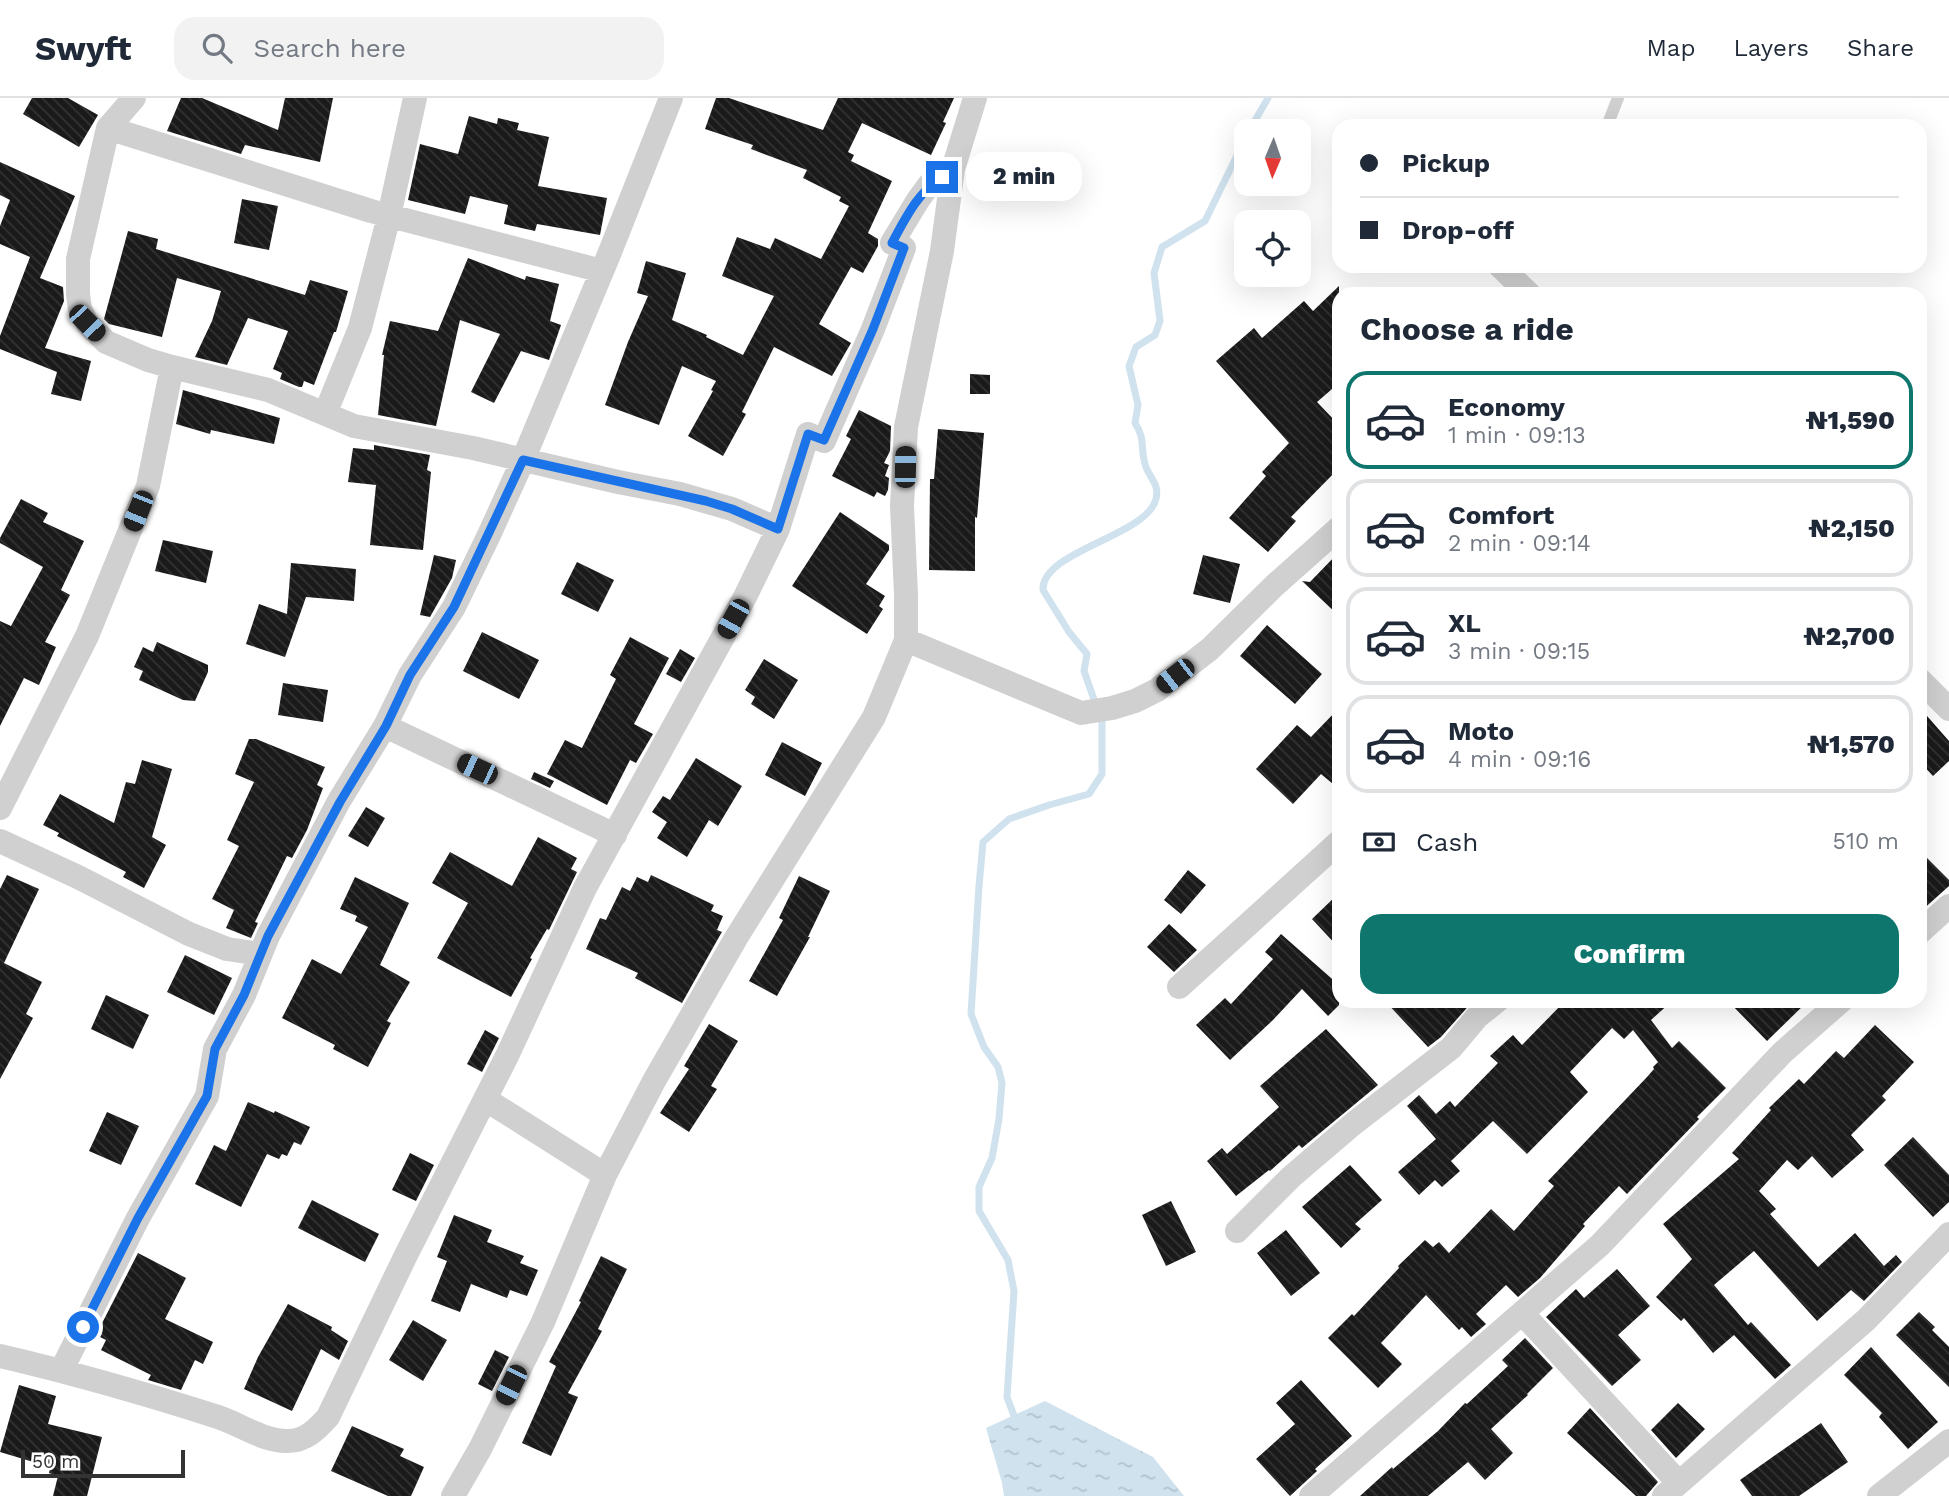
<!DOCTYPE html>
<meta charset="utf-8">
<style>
body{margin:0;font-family:"Work Sans",sans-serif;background:#f2f2f3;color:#1f2937;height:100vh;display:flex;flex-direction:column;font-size:26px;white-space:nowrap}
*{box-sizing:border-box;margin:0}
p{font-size:23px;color:#747a83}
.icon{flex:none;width:38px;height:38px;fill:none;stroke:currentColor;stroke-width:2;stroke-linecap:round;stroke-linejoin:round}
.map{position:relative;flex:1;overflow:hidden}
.side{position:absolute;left:1332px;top:189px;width:595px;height:721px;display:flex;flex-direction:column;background:#fff;border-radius:21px;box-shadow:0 7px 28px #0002}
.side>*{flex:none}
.hud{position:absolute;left:1332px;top:21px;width:595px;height:154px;border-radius:21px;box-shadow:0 7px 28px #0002;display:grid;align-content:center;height:154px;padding:0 28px;background:#fff}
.needle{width:46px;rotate:182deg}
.controls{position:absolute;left:1234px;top:21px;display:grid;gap:14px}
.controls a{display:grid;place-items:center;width:77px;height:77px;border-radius:14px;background:#fff;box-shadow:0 7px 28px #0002;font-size:35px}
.scale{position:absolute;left:21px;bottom:18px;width:164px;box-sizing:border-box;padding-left:7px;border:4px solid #333;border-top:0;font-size:19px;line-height:24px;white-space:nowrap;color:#333;-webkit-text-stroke:5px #fff;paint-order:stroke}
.end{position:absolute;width:32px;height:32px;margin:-16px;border:9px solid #1a73e8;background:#fff;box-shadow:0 0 0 4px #fff}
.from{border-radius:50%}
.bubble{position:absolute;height:49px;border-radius:21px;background:#fff;box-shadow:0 7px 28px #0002;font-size:23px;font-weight:800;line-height:49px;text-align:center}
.car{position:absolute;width:21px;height:42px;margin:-21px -10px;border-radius:9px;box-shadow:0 0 5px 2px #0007;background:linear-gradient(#222 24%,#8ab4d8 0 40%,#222 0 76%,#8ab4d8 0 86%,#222 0)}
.hud b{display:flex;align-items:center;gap:24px;height:66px;font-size:26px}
.hud b+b{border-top:2px solid #e0e1e3}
.hud i{width:18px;height:18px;background:#1f2937}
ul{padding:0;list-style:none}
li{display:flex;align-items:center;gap:21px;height:98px;margin:0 14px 10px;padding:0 14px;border:4px solid #e0e1e3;border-radius:21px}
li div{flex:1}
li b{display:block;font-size:26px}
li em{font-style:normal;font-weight:800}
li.selected{border-color:#0f766e}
li>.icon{width:63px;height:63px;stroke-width:1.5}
h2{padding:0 28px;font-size:32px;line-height:84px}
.pay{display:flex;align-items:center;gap:18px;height:77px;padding:0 28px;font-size:26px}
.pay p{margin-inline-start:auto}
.button{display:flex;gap:14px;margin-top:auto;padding:14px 28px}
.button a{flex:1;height:80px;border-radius:21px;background:#0f766e;color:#fff;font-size:28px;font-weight:800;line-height:80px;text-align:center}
header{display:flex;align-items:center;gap:42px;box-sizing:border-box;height:98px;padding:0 35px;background:#fff;border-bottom:2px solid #e0e1e3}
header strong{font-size:33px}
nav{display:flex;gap:38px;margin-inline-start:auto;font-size:24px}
.search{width:490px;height:63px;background:#f2f2f3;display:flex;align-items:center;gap:18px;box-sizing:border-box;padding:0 24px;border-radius:21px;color:#747a83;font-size:26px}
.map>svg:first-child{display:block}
.water{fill:url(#water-ripples)}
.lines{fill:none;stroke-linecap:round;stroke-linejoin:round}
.stream{stroke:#cfe2ee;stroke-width:7}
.building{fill:url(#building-back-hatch)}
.lane{stroke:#d0d0d0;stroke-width:12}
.street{stroke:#d0d0d0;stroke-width:24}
.route{stroke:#1a73e8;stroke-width:9}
</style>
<header>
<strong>Swyft</strong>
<div class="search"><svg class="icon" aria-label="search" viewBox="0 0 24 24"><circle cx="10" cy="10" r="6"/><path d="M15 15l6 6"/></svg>Search here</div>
<nav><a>Map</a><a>Layers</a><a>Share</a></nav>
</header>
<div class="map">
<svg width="1949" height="1398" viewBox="0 0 1949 1398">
<defs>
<pattern id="water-ripples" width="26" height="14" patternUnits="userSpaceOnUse" patternTransform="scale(1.75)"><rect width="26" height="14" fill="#cfe2ee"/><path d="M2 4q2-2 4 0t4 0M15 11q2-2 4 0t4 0" fill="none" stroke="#b2c2cd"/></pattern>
<pattern id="building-back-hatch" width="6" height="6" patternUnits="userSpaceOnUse" patternTransform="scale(1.75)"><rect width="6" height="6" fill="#1a1a1a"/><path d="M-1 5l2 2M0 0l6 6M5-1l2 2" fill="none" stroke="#333"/></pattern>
</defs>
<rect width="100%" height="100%" fill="#fff"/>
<path class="water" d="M 1045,1303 L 1153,1359 L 1184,1398 L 1004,1398 L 1002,1385 L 986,1330 Z"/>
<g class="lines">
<path class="stream" d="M 1249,33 L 1268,0
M 1017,1326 L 1007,1299 L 1014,1193 L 1008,1162 L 979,1113 L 979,1089 L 992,1060 L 999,1021 L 1002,985 L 998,969 L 984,949 L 971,916 L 979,788 L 983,744 L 1009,721 L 1049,707 L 1089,696 L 1102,676 L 1102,624 L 1084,573 L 1087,556 L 1069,534 L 1043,492 C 1041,453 1147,438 1156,401 C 1160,385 1148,379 1145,366 C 1140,349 1146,342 1135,325 L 1138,307 L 1129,268 L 1136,249 L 1155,237 L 1160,223 L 1154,175 L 1162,149 L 1205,123 L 1246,39"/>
</g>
<path class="building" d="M 32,0 L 68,0 L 98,17 L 79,49 L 23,16 Z
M 181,0 L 202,0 L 278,32 L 285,0 L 333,0 L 320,64 L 245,47 L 241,56 L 167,33 Z
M 716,0 L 729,0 L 823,32 L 838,0 L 954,0 L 943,24 L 946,25 L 931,57 L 862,25 L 848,54 L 854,57 L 851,63 L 892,83 L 868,135 L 878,141 L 878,148 L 863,175 L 851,169 L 819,226 L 851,245 L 832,278 L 774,249 L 742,314 L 746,316 L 723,358 L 688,338 L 713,293 L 711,292 L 716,283 L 682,268 L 659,327 L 605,307 L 628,244 L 648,198 L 637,195 L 646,163 L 686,175 L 672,222 L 707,237 L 706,239 L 743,257 L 774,198 L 722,178 L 737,139 L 770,151 L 775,140 L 821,161 L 849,108 L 839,103 L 841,99 L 803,80 L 807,72 L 751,51 L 753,47 L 705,31 Z
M 469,18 L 497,26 L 498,20 L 519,25 L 517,32 L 549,39 L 538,88 L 607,100 L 600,137 L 537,126 L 535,133 L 504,126 L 508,107 L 470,98 L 465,116 L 408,102 L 420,46 L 458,56 Z
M 0,64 L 75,98 L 40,180 L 63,189 L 64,203 L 45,250 L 91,263 L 81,303 L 51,296 L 57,274 L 0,251 L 0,238 L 30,159 L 0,146 L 0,128 L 10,102 L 0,97 Z
M 242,101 L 278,108 L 269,152 L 234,145 Z
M 128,133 L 158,141 L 156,151 L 305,197 L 310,182 L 348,193 L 336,234 L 334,234 L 314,287 L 304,283 L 302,289 L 299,289 L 280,281 L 282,275 L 273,271 L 288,233 L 248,220 L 227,267 L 195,259 L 212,223 L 221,193 L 177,180 L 162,239 L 109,226 L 104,221 Z
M 468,160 L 525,182 L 526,178 L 559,186 L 550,223 L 561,227 L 549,262 L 521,253 L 494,305 L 471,294 L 500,236 L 460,222 L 436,328 L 378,317 L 384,257 L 382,257 L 390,223 L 438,233 Z
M 1339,188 L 1339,285 L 1317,304 L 1339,327 L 1339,370 L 1291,419 L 1296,423 L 1268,454 L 1229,420 L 1266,378 L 1262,374 L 1289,345 L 1216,263 L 1254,230 L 1262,240 L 1304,203 L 1313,213 Z
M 970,276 L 990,277 L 990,296 L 970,296 Z
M 183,292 L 280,320 L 274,346 L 211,332 L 210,336 L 176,326 Z
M 859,312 L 891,328 L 890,353 L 884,365 L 889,367 L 885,378 L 889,380 L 888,392 L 885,398 L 877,394 L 874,399 L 832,378 L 851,341 L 846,338 Z
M 938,331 L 984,335 L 977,420 L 975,419 L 975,473 L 929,472 L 930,381 L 934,381 Z
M 374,347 L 430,357 L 427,372 L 431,374 L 423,452 L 370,447 L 376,387 L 348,384 L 353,350 L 374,352 Z
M 21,401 L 48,415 L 43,424 L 84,443 L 61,492 L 70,497 L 45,544 L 56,549 L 39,587 L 24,580 L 0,628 L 0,523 L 11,528 L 43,469 L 0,445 L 0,440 Z
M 840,414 L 889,447 L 889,452 L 866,486 L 885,498 L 879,508 L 883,511 L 867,536 L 792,488 Z
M 163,442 L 213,453 L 206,485 L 155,473 Z
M 1339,454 L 1339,518 L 1302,483 L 1310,484 Z
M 434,457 L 456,462 L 452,480 L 430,519 L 420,517 Z
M 1203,457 L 1240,466 L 1230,505 L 1193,496 Z
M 577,464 L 614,482 L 598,514 L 561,496 Z
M 291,465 L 356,471 L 354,503 L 306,499 L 285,559 L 246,546 L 259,506 L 287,516 Z
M 1267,527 L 1322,576 L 1295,606 L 1240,558 Z
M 482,534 L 539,562 L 519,601 L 463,573 Z
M 630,539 L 669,560 L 634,626 L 653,636 L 636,665 L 630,662 L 607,707 L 547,676 L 565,642 L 582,650 L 616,581 L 610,577 Z
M 157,544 L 208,567 L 208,574 L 195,603 L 183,602 L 139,582 L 143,573 L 134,569 L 143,549 L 153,554 Z
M 680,551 L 695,560 L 681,584 L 666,576 Z
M 764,561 L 798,582 L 774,621 L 751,606 L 755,599 L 745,592 Z
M 283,585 L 328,592 L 323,624 L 278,617 Z
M 1339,610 L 1339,691 L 1321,676 L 1293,706 L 1256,671 L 1297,627 L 1311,639 Z
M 1920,610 L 1949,643 L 1949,663 L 1933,678 L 1920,664 Z
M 249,641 L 256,641 L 325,669 L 317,687 L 323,690 L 307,732 L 292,760 L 287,758 L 255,824 L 258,825 L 251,840 L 226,830 L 234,812 L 212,801 L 239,748 L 227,742 L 254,684 L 235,676 Z
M 782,644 L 822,665 L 805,698 L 765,677 Z
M 696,660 L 742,688 L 718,728 L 709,722 L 687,759 L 657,740 L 667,724 L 652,714 L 663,698 L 670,702 Z
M 142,662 L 172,671 L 152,739 L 166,747 L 144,790 L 123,779 L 126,774 L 57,738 L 59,735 L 43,727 L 60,696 L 114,725 L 126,684 L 135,686 Z
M 534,674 L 554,683 L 550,690 L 531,681 Z
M 366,709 L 385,720 L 368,749 L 348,738 Z
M 538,739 L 577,760 L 571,771 L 577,774 L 549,832 L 547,831 L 530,860 L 532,861 L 511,899 L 437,860 L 468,805 L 432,785 L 450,754 L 512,788 Z
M 1920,753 L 1949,782 L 1949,788 L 1920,814 Z
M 1188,772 L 1206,787 L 1181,816 L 1164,802 Z
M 7,777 L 39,791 L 4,865 L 42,884 L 26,916 L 33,920 L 0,981 L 0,791 Z
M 651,777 L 714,807 L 711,813 L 723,818 L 717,832 L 722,834 L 719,839 L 682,905 L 635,880 L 638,875 L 586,851 L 600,820 L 606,822 L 622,789 L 630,793 L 637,779 L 648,784 Z
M 799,778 L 830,793 L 808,839 L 810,839 L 777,898 L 749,883 L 783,822 L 779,820 Z
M 355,779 L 409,805 L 380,867 L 410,884 L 387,923 L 391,925 L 368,969 L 333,951 L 335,947 L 282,920 L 312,861 L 341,876 L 368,829 L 355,823 L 357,818 L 340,811 Z
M 1339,795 L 1339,850 L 1312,821 Z
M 1169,826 L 1197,852 L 1174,874 L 1147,849 Z
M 1281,836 L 1339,887 L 1339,907 L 1328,918 L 1302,891 L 1273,922 L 1230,962 L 1196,927 L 1225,900 L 1231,906 L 1273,861 L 1265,854 Z
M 185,857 L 232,880 L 214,917 L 167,894 Z
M 106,897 L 149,917 L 133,951 L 91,931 Z
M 1385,903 L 1473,903 L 1441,939 L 1428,949 Z
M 1565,903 L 1672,903 L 1651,922 L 1672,950 L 1679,943 L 1726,990 L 1697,1019 L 1699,1021 L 1627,1096 L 1619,1088 L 1583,1126 L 1585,1128 L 1540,1180 L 1518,1199 L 1506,1187 L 1476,1216 L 1486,1226 L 1471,1239 L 1462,1229 L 1459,1232 L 1426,1197 L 1381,1245 L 1402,1266 L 1378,1290 L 1328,1240 L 1352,1216 L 1354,1218 L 1399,1170 L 1398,1168 L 1425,1142 L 1433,1149 L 1439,1144 L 1449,1155 L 1491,1111 L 1514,1133 L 1554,1088 L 1548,1083 L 1647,979 L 1654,971 L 1653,969 L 1658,964 L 1633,932 L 1624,941 L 1612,930 L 1570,974 L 1588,994 L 1527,1056 L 1493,1023 L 1451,1063 L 1460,1073 L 1442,1089 L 1435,1082 L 1419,1097 L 1398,1074 L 1436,1041 L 1407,1008 L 1419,997 L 1436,1016 L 1450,1003 L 1455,1009 L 1498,965 L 1490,958 L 1513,937 L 1522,947 Z
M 1728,903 L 1808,903 L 1767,943 Z
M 709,926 L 738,943 L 711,988 L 717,991 L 689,1034 L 660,1015 L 689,971 L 684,968 Z
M 1875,927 L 1914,964 L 1882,998 L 1886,1002 L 1851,1037 L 1864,1052 L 1832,1080 L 1812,1058 L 1798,1072 L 1787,1062 L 1759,1093 L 1776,1111 L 1770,1116 L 1818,1169 L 1855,1135 L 1884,1168 L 1896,1157 L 1902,1164 L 1864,1203 L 1851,1192 L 1817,1223 L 1754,1153 L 1714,1187 L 1748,1227 L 1751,1224 L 1791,1267 L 1775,1281 L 1734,1237 L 1713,1255 L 1684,1220 L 1681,1223 L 1656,1199 L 1692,1161 L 1663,1126 L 1739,1061 L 1732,1055 L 1771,1012 L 1769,1010 L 1799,981 L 1804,986 L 1836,953 L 1844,960 Z
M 1326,931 L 1378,987 L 1302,1050 L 1299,1047 L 1270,1073 L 1269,1072 L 1236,1098 L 1207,1063 L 1222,1050 L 1227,1056 L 1279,1009 L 1260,988 Z
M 485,932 L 499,940 L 482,974 L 467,966 Z
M 248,1004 L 274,1015 L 275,1013 L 310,1029 L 301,1047 L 294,1044 L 287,1058 L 282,1056 L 279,1061 L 267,1056 L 241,1109 L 195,1086 L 214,1047 L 226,1053 Z
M 107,1014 L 139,1028 L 121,1067 L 89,1053 Z
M 1913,1039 L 1949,1077 L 1949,1104 L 1933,1119 L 1884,1067 Z
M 410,1055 L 434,1067 L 416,1103 L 392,1092 Z
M 1350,1067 L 1382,1102 L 1355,1126 L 1361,1131 L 1341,1150 L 1302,1109 Z
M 312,1102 L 379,1136 L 365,1164 L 298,1130 Z
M 1171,1103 L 1196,1154 L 1166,1168 L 1142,1117 Z
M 454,1117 L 492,1132 L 487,1144 L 524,1158 L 520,1165 L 538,1172 L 527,1198 L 510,1192 L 507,1200 L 471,1186 L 460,1214 L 431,1203 L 447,1163 L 437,1159 Z
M 1286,1132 L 1320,1175 L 1291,1198 L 1257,1155 Z
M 138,1155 L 186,1180 L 165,1221 L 213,1244 L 203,1266 L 195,1262 L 181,1292 L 148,1282 L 151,1277 L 101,1252 L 106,1242 L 96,1237 Z
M 601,1158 L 627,1171 L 598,1231 L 602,1233 L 568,1295 L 578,1299 L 551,1358 L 522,1345 L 556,1268 L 549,1264 L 581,1204 L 579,1203 Z
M 1617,1171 L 1650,1208 L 1618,1237 L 1641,1262 L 1612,1288 L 1546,1219 L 1576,1191 L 1584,1200 Z
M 288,1206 L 332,1229 L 331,1232 L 348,1243 L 339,1262 L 321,1251 L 292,1313 L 244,1291 L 258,1259 Z
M 1919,1214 L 1935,1229 L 1932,1232 L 1949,1249 L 1949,1289 L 1896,1237 Z
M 413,1222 L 447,1242 L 423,1283 L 389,1262 Z
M 1525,1240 L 1553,1270 L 1527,1296 L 1528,1297 L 1491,1331 L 1513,1355 L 1485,1382 L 1468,1364 L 1428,1398 L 1360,1398 L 1392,1369 L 1393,1371 L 1438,1333 L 1465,1305 L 1467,1306 L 1508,1268 L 1502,1262 Z
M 1871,1249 L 1938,1324 L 1908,1351 L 1879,1319 L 1882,1315 L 1844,1277 Z
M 495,1252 L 509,1259 L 492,1293 L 478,1286 Z
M 1301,1282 L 1352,1338 L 1315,1371 L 1317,1373 L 1290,1398 L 1256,1361 L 1295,1326 L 1276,1305 Z
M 19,1287 L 56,1298 L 48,1326 L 102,1339 L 87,1398 L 53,1398 L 58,1378 L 49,1375 L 50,1369 L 0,1354 Z
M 1678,1305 L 1705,1331 L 1676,1360 L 1651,1332 Z
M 1590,1310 L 1658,1384 L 1646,1398 L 1636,1398 L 1567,1335 Z
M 1821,1325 L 1848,1364 L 1799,1398 L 1752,1398 L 1740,1382 Z
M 352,1328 L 404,1351 L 400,1358 L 424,1369 L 411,1398 L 388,1398 L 331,1373 Z"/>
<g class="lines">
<path class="lane" d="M 1607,28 L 1618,0"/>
<path class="street" d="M 134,0 L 108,30 L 78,161 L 78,196 L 80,211 L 87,225 L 106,244 L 148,262 L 172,269 L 268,292 L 354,328 L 473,350 L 618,384 L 680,396 L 732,411 L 778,431
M 108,30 L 371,113 L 602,173
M 1500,168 L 1529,196
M 325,316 L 360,230 L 389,118 L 415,0
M 906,542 L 1081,615 L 1112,610 L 1135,603 L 1157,592 L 1210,551 L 1275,487 L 1339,430
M 1920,582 L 1949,611
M 385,628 L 615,737
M 0,710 L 87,538 L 148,388 L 172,269
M 0,743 L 78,779 L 189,836 L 227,851 L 260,856
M 1920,834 L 1949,808
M 1179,889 L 1339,744
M 485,1001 L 605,1077
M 1237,1133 L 1291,1079 L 1353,1026 L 1451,950 L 1477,919 L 1497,903
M 1522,1215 L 1678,1384
M 0,1258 C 73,1275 146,1296 218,1319 C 240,1326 264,1344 288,1343 C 306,1343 317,1331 328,1319 L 406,1157 L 507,958 L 585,790 L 745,499 L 778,431 L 808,336 L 824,343 L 873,231 L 904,150 L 892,145 L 918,102 L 929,87 L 953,71
M 61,1273 L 138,1120 L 207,998 L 215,951 L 244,897 L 268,838 L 339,703 L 385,628 L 410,577 L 454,509 L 489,437 L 523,362 L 610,154 L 671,0
M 453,1398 L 480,1351 L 543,1224 L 605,1077 L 654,983 L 736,840 L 874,619 L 906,542 L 906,497 L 902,408 L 906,329 L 942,153 L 953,71 L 975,0
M 1311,1398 L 1600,1147 L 1782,955 L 1841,903
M 1664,1398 L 1866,1222 L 1949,1136
M 1879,1398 L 1949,1343"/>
</g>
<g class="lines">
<path class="route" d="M 83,1229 L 138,1120 L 207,998 L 215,951 L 244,897 L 268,838 L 340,704 L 386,628 L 410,577 L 454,509 L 523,362 L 706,403 L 732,411 L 778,431 L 808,336 L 824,342 L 873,231 L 904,150 L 892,145 C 905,121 918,94 942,79"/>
</g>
</svg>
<div class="controls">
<a><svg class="needle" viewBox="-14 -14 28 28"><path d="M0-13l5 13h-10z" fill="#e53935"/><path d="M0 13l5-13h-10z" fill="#747a83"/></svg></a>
<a><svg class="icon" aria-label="locate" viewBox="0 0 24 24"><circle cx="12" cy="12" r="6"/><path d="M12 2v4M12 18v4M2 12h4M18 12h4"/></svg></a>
</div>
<div class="scale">50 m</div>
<i class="end from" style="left:83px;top:1229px"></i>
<i class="end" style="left:942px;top:79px"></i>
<div class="bubble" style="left:966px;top:54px;width:116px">2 min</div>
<i class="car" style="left:87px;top:225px;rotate:136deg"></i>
<i class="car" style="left:905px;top:369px;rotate:1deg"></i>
<i class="car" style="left:138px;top:413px;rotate:202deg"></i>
<i class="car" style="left:733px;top:521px;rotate:209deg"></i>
<i class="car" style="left:1175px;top:578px;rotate:232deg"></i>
<i class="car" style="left:477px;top:671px;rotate:295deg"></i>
<i class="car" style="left:511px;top:1287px;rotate:206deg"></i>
<div class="hud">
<b><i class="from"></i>Pickup</b>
<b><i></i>Drop-off</b>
</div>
<section class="side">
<h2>Choose a ride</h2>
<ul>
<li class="selected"><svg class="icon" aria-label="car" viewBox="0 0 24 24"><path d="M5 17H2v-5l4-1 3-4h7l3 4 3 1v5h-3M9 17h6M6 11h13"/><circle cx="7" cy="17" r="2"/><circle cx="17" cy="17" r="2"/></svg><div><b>Economy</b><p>1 min · 09:13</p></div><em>₦1,590</em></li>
<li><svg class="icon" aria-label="car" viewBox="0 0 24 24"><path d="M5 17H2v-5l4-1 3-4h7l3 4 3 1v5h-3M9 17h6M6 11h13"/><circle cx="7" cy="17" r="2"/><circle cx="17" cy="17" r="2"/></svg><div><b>Comfort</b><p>2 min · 09:14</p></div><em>₦2,150</em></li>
<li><svg class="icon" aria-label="car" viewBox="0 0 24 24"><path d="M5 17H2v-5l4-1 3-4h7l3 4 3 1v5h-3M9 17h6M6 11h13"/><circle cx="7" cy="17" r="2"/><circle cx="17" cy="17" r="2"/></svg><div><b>XL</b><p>3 min · 09:15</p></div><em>₦2,700</em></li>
<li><svg class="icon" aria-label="car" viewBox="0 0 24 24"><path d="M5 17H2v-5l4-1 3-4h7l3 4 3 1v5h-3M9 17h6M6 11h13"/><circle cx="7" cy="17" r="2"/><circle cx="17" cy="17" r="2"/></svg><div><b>Moto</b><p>4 min · 09:16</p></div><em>₦1,570</em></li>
</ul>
<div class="pay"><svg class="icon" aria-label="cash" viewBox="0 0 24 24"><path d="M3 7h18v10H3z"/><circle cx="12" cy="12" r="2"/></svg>Cash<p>510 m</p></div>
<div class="button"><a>Confirm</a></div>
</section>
</div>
